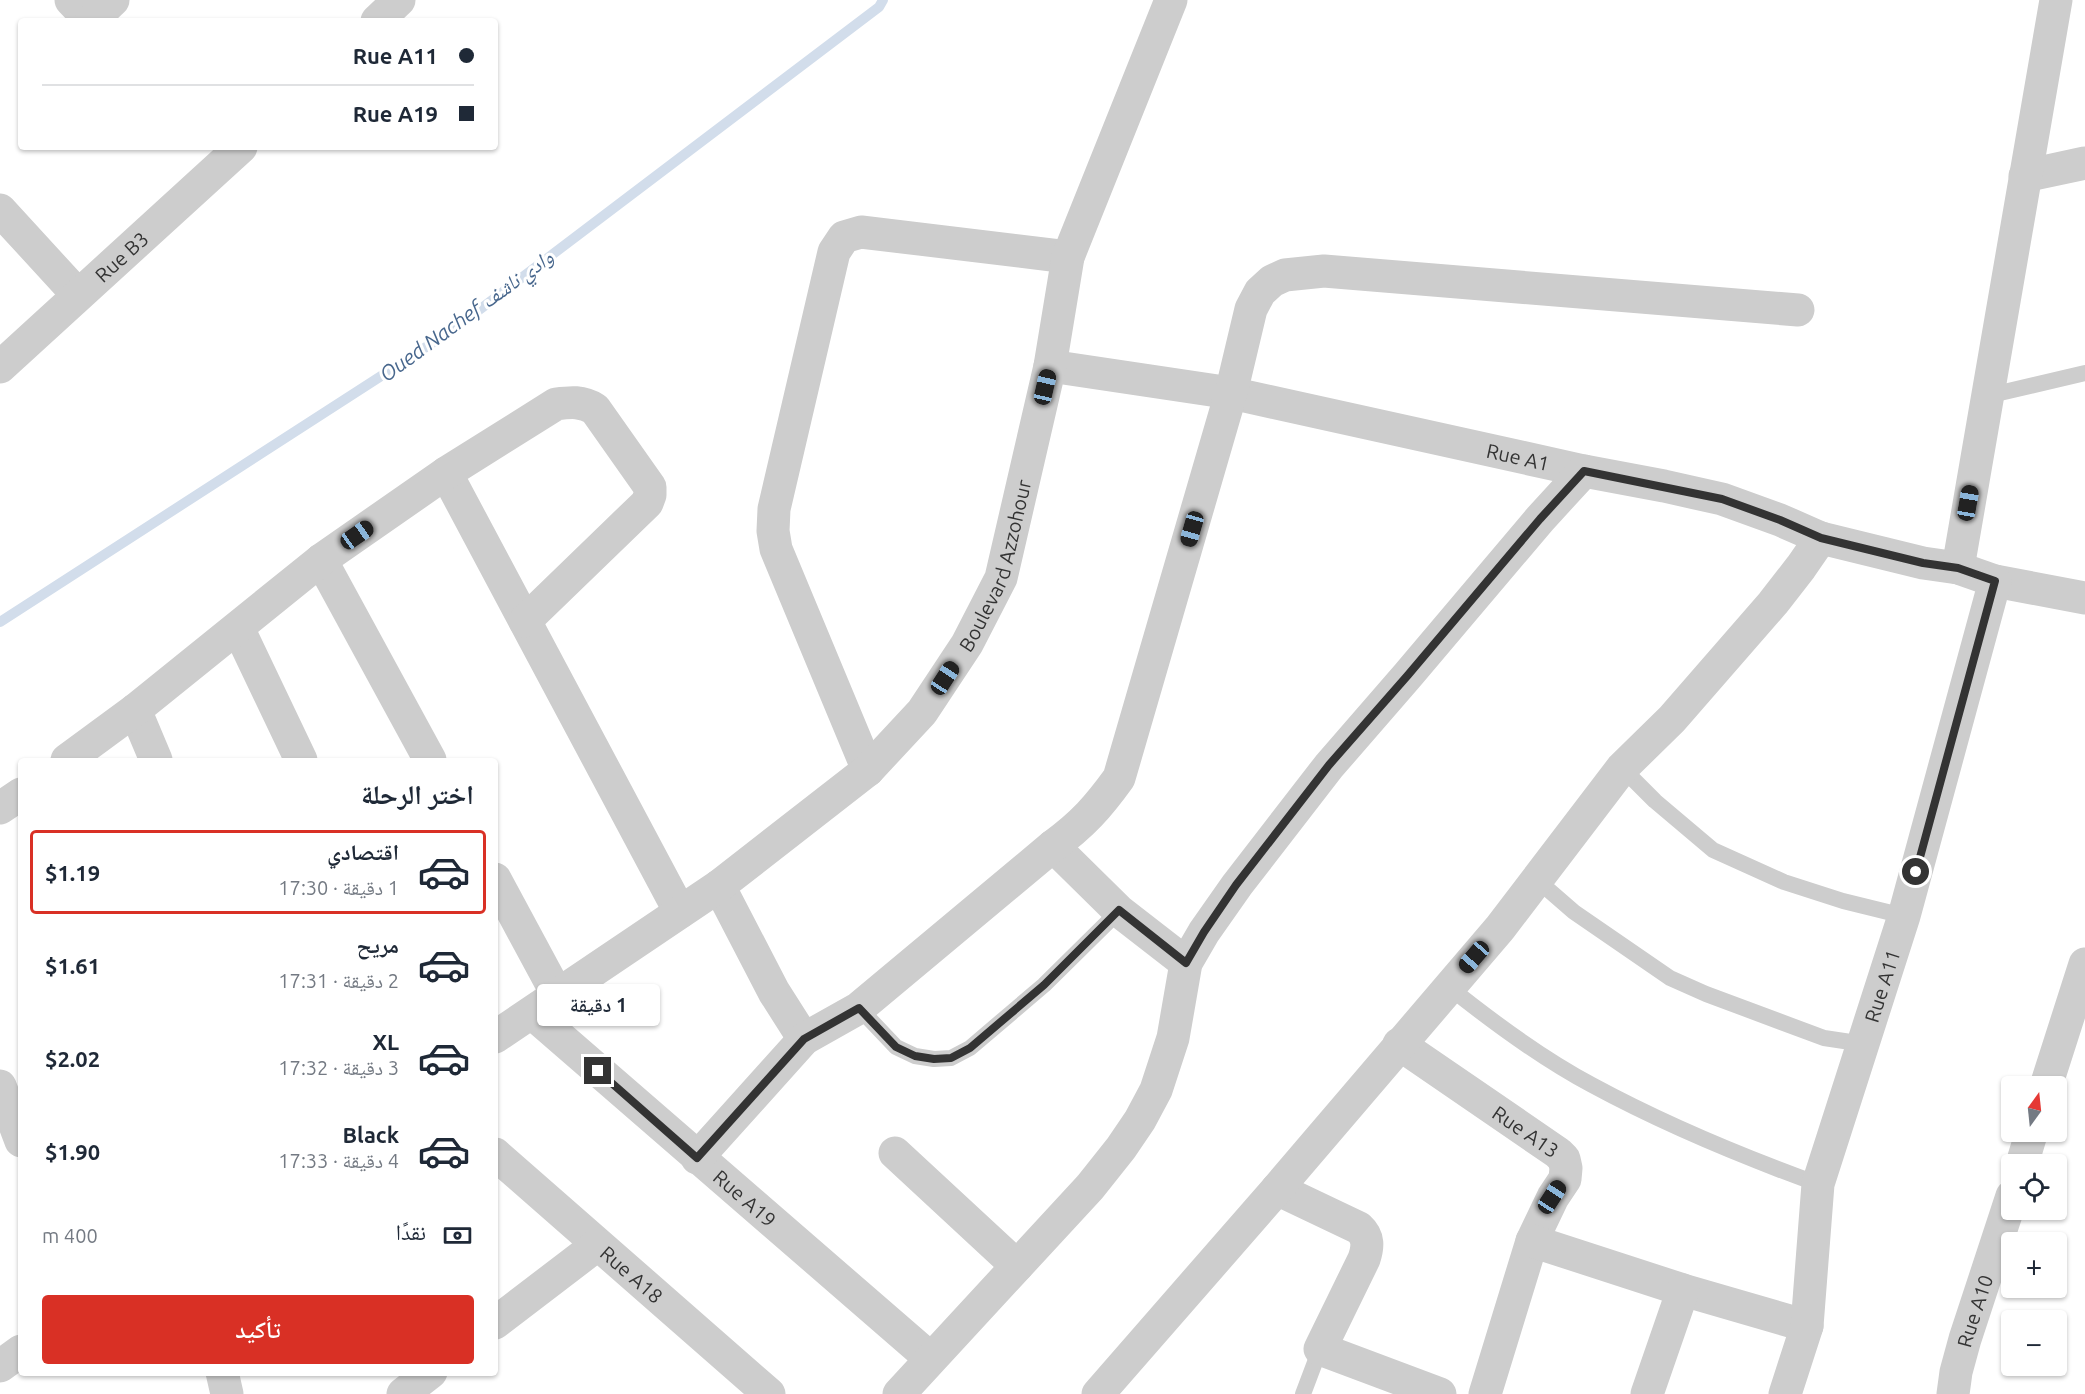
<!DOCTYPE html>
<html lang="ar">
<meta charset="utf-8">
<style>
body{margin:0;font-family:Ubuntu,"Noto Naskh Arabic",sans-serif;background:#f6f6f7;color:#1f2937;direction:rtl;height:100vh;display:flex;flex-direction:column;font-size:22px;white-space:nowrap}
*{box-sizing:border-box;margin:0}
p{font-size:20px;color:#747a83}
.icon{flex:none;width:33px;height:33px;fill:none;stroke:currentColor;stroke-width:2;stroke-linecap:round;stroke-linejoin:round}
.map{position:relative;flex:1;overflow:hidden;direction:ltr}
.side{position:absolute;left:18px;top:758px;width:480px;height:618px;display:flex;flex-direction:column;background:#fff;border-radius:6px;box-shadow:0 2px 4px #0004;direction:rtl}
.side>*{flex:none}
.hud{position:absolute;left:18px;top:18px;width:480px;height:132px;border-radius:6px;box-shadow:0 2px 4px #0004;direction:rtl;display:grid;align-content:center;height:132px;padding:0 24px;background:#fff}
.needle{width:39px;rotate:15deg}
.buttons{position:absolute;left:2001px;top:1076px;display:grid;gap:12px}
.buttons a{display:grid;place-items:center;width:66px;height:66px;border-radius:6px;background:#fff;box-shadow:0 2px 4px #0004;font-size:30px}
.end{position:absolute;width:27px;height:27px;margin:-14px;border:8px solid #333;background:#fff;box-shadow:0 0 0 3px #fff}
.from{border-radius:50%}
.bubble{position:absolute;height:42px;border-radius:6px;background:#fff;box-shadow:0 2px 4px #0004;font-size:20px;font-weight:600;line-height:42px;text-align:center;direction:rtl}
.car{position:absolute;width:18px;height:36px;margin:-18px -9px;border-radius:8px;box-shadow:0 0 4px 2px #0007;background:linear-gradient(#222 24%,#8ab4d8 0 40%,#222 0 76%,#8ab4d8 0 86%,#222 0)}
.hud b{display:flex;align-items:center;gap:21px;height:57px;font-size:22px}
.hud b+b{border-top:2px solid #e0e1e3}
.hud i{width:15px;height:15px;background:#1f2937}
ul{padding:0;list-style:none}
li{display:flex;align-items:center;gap:18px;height:84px;margin:0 12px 9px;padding:0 12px;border:3px solid transparent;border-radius:6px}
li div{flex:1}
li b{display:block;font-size:22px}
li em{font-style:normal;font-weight:600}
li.active{border-color:#d93025}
li>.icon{width:54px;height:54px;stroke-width:1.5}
h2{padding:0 24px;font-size:27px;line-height:72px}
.pay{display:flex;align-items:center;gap:15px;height:66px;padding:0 24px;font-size:22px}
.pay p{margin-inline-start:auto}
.button{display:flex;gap:12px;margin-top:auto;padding:12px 24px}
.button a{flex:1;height:69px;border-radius:6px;background:#d93025;color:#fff;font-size:24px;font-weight:600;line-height:69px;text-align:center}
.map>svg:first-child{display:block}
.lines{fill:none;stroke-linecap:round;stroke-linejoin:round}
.stream{stroke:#d2ddeb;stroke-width:10}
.lane{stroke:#cdcdcd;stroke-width:16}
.street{stroke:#cdcdcd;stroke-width:33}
.route{stroke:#333;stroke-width:8}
.labels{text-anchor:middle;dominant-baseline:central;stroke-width:6;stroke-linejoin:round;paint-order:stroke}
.street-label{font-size:20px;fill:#333;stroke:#fff}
.water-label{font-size:21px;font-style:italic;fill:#48678d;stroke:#fff}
</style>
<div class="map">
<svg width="2085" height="1394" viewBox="0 0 2085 1394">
<rect width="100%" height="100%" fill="#fff"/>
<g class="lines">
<path class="stream" d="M 0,622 L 454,329 L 879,7 L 883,0"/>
<path class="lane" d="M 1987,396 L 2085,373
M 1622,768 L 1655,801 L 1713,850 L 1784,882 L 1843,901 L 1904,916
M 1536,879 L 1574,912 L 1670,978 L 1706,994 L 1824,1038 L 1864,1044
M 1449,987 C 1494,1023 1541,1058 1592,1085 C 1664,1124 1741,1156 1818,1184
M 859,1008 L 896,1047 L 915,1056 L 934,1059 L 951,1058 L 970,1048 L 1044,985 L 1119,911
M 1303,1394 L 1320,1349"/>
<g class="street">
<path d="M 71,0 L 91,21"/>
<path d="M 91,21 L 113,0"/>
<path d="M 377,21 L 399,0"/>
<path d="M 2025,176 L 2085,163"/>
<path d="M 0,210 L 78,295"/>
<path id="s1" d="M 1050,366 L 1231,393 L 1584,471 L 1664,486 L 1722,499 L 1780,520 L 1821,538 L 1923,563 L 1958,568 L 1995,581 L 2085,598"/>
<path id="s2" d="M 0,367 L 241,147"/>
<path d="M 446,473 L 680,912"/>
<path d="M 321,560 L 430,760"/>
<path d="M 1958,568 L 2056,0"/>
<path d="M 238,628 L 301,760"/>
<path d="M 135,710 L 156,760"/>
<path d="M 67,760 L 135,710 L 321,560 L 446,473 L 556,404 C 571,402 582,401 595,409 L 650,487 L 650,495 L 647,503 L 525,621"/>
<path d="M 868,770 L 776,549 L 773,531 L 774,509 L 834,252 L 844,237 L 861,232 L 1068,257"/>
<path d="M 0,808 L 21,794"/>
<path d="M 1053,846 L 1119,911 L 1186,963"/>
<path d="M 495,879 L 558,996"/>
<path d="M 719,886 L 774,992 L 804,1039"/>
<path id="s3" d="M 532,1013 L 930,1358"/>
<path id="s4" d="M 495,1037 L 719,886 L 868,770 L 922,712 L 967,644 L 1001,578 L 1050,366 L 1068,257 L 1171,0"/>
<path id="s5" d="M 1399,1044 L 1558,1153 L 1564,1159 L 1566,1168 L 1565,1179 L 1553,1197 L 1532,1241 L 1485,1394"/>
<path d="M 0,1086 L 21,1141"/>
<path d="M 2046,1086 L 2085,964"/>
<path d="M 895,1153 L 1017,1266"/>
<path id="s6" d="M 495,1154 L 769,1394"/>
<path d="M 697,1158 L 804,1039 L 859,1008 L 1053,846 C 1083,824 1098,807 1119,778 L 1231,393 L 1251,309 L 1260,292 L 1272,281 L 1285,275 L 1324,271 L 1798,310"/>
<path d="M 2022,1164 L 2032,1131"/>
<path d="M 1277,1189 L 1359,1228 C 1369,1237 1368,1247 1364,1259 L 1320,1349 L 1440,1394"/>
<path d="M 1532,1241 L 1683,1290 L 1807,1326"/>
<path d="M 495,1323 L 597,1245"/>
<path d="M 0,1366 L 21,1351"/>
<path d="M 222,1372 L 227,1394"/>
<path d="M 403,1394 L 431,1372"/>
<path d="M 899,1394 L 1090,1187 L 1121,1148 L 1140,1120 L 1156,1090 L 1173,1038 L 1186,963 L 1204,932 L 1237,885 L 1329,766 L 1408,675 L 1540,519 L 1584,471"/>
<path d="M 1098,1394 L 1277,1189 L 1500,928 L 1622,768 L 1672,719 L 1773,603 L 1801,567 L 1821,538"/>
<path d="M 1647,1394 L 1683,1290"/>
<path id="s7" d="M 1785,1394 L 1807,1326 L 1818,1184 L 1904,916 L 1995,581"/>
<path id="s8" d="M 1953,1394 L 1956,1372 L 1965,1339 L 2012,1196"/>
</g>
</g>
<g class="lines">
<path class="route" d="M 598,1071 L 697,1158 L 804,1039 L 859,1008 L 896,1047 L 915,1056 L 934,1059 L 951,1058 L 970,1048 L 1044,985 L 1119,910 L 1186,963 L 1204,932 L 1236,885 L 1329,765 L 1408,675 L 1540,519 L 1584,471 L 1722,499 L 1780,520 L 1821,538 L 1923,563 L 1958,568 L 1995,581 L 1916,872"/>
</g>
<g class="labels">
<g class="street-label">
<text stroke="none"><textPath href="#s2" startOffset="164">Rue B3</textPath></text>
<text stroke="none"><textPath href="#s1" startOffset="477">Rue A1</textPath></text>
<text stroke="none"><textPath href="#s4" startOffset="704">Boulevard Azzohour</textPath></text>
<text stroke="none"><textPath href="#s7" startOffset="422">Rue A11</textPath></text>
<text stroke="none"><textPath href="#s5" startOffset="154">Rue A13</textPath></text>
<text stroke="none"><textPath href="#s3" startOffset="282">Rue A19</textPath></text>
<text stroke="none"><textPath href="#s6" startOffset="182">Rue A18</textPath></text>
<text stroke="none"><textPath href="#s8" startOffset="86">Rue A10</textPath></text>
</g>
<g class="water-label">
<text transform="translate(466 315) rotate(-36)">Oued Nachef وادي ناشف</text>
</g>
</g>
</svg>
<div class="buttons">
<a><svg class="needle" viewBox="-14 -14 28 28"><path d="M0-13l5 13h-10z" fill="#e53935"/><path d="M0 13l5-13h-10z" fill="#747a83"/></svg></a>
<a><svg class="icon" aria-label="locate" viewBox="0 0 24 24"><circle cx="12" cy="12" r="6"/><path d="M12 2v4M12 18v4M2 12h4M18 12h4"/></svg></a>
<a>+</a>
<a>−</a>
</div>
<i class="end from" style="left:1916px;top:872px"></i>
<i class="end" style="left:598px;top:1071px"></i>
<div class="bubble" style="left:537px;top:984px;width:123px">1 دقيقة</div>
<i class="car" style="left:1045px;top:387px;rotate:13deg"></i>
<i class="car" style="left:1968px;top:503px;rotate:10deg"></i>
<i class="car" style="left:1192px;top:529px;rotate:196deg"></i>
<i class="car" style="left:357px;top:535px;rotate:55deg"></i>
<i class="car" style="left:945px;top:678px;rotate:33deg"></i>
<i class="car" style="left:1474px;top:957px;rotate:221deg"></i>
<i class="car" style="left:1552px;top:1197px;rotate:33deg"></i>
<div class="hud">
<b><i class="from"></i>Rue A11</b>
<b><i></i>Rue A19</b>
</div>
<section class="side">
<h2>اختر الرحلة</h2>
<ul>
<li class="active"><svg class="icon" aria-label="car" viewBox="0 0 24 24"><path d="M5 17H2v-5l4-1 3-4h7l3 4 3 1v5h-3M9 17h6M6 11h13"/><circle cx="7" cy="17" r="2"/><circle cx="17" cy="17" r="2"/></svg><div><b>اقتصادي</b><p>1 دقيقة · 17:30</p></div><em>$1.19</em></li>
<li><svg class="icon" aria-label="car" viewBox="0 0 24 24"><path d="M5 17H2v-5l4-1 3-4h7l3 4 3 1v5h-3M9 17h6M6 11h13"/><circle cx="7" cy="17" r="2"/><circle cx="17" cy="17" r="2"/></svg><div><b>مريح</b><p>2 دقيقة · 17:31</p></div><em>$1.61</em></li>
<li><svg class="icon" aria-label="car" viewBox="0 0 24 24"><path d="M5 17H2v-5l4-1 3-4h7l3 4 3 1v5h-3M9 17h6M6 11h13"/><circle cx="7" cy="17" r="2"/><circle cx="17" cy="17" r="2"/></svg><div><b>XL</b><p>3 دقيقة · 17:32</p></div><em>$2.02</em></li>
<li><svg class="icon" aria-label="car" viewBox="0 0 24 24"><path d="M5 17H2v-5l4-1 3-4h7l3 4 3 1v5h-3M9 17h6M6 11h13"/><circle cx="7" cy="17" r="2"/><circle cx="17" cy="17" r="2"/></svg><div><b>Black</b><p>4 دقيقة · 17:33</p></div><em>$1.90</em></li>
</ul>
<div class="pay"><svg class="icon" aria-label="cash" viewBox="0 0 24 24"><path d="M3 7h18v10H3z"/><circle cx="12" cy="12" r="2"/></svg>نقدًا<p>400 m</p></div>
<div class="button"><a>تأكيد</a></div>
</section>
</div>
